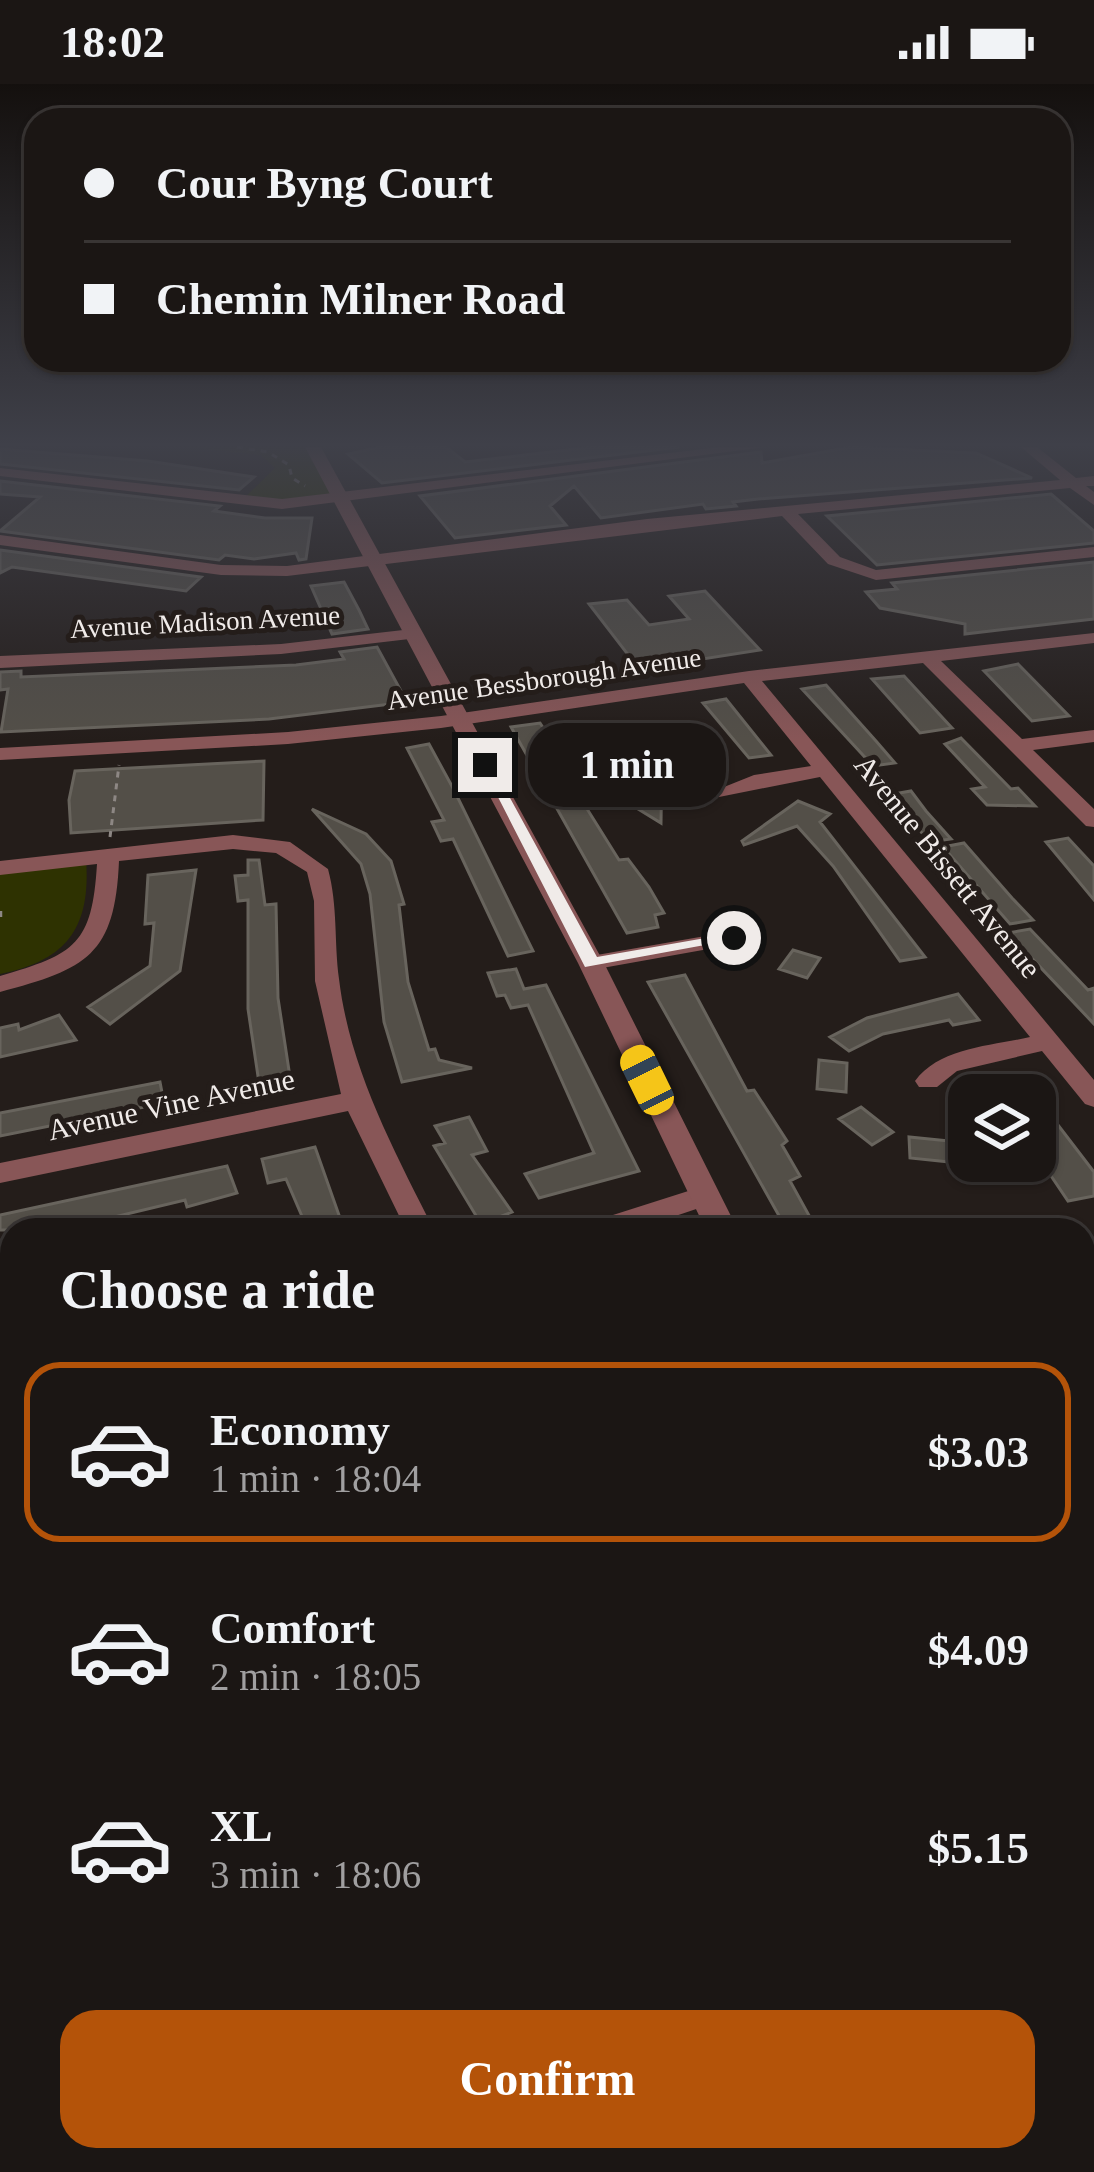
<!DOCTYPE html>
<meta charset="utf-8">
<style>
body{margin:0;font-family:Georgia,serif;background:#282322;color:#f1f3f6;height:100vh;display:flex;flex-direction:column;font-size:45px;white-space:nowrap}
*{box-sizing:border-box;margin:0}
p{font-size:39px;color:#a09fa0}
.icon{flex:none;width:66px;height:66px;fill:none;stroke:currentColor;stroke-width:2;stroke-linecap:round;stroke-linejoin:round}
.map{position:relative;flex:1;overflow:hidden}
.side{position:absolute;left:0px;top:1134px;width:1095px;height:954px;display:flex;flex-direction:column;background:#1b1614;border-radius:36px 36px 0 0;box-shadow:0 3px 9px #0004,0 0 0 3px #393534}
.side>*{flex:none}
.banner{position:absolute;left:24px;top:24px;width:1047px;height:264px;border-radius:36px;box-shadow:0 3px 9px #0004,0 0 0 3px #393534;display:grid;align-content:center;height:264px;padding:0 60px;background:#1b1614}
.tools{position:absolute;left:948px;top:990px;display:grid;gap:24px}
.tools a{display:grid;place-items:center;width:108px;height:108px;border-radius:24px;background:#1b1614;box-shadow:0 3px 9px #0004,0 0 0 3px #393534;font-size:60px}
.end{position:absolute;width:54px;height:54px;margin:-27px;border:15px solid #f0ebe9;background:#111;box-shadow:0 0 0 6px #111}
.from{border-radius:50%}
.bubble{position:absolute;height:84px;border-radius:36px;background:#1b1614;box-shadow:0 3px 9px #0004,0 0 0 3px #393534;font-size:39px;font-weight:600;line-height:84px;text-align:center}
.car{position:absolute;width:36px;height:72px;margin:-36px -18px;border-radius:15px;box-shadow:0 0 9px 3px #0007;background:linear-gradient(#f5c518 24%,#345 0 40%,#f5c518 0 76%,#345 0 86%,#f5c518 0)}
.banner b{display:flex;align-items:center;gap:42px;height:114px;font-size:45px}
.banner b+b{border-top:3px solid #393534}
.banner i{width:30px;height:30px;background:#f1f3f6}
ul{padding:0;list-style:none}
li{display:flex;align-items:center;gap:36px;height:180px;margin:0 24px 18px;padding:0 36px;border:6px solid transparent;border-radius:36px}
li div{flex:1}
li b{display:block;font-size:45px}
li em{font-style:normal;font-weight:600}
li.active{border-color:#b45309}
li>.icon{width:108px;height:108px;stroke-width:1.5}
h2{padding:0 60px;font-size:54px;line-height:144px}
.primary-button{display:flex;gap:24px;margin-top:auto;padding:24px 60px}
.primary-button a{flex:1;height:138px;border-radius:36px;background:#b45309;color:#fff;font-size:48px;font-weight:600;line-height:138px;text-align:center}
.status{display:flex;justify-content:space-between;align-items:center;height:84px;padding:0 60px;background:#1b1614;direction:ltr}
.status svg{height:33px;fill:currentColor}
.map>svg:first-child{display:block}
.green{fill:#2e3201}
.building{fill:#534f48;stroke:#68645d;stroke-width:3}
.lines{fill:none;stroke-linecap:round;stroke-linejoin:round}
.path-far1{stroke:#8d8784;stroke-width:3;stroke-dasharray:6 6;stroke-linecap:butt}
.path{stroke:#8d8784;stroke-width:4.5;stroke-dasharray:9 9;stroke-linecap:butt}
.minor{fill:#885657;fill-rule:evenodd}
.tertiary{fill:#885657;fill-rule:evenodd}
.route{fill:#f0ebe9}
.labels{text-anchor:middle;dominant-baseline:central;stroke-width:10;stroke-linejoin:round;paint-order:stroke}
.far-street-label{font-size:27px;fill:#f0ebe9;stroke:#241d1a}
.street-label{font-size:30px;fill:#f0ebe9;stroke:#241d1a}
</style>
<div class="status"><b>18:02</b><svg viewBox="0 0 49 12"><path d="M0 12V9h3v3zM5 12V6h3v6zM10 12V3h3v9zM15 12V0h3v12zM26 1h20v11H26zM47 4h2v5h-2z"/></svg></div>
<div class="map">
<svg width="1094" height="2088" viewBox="0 0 1094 2088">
<rect width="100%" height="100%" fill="#241d1a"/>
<path class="green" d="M 185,363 L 326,363 L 315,365 L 339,417 L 241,417 L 275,384 L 261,371 Z
M 86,774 C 91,842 69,876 0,890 L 0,788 Z"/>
<path class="building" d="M 381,363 L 446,363 L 465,378 L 592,363 L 679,363 L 382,399 L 348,370 Z
M 851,363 L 976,369 L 1032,394 L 758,415 L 733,418 L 736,422 L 706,425 L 703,420 L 601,434 L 574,402 L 550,422 L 566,441 L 455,454 L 420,412 L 761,368 L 762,379 Z
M 0,365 L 148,377 L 254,393 L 239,406 L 0,380 Z
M 0,397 L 220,422 L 214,427 L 265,434 L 312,434 L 306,475 L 299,476 L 296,469 L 254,475 L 225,471 L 219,476 L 0,447 L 40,413 L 0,410 Z
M 1051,410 L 1094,447 L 1094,459 L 877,481 L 827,432 Z
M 0,466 L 201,493 L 186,507 L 12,483 L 0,489 Z
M 1094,478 L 1094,535 L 965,550 L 965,540 L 880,524 L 866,508 L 897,505 L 892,499 Z
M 344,498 L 359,526 L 368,545 L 332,550 L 311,502 Z
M 705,507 L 760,566 L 639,585 L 589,520 L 627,516 L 649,541 L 689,535 L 669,512 Z
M 377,563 L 407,618 L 269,635 L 1,648 L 8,605 L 0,606 L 0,588 L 21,587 L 21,593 L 296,581 L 344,575 L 340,568 Z
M 1018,580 L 1069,632 L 1032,637 L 984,587 Z
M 904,592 L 952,644 L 920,649 L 872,595 Z
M 826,601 L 876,657 L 895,679 L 873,682 L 802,605 Z
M 726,615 L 771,671 L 749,674 L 703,619 Z
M 540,639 L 582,703 L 574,704 L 619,776 L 628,775 L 649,803 L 664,829 L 655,831 L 658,843 L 627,849 L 511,643 Z
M 961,654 L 1011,705 L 1018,704 L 1035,722 L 987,721 L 972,705 L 985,703 L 945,660 Z
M 429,660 L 454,706 L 533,867 L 508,872 L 453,755 L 441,757 L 432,738 L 444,736 L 407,664 Z
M 662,676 L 661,739 L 638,725 L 640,688 Z
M 264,677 L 263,736 L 71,749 L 69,716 L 75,687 Z
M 911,707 L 926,727 L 951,755 L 930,758 L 888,711 Z
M 798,717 L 830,730 L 820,738 L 925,873 L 900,877 L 833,782 L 797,742 L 744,761 L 742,757 Z
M 312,725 L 366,750 L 391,777 L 404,820 L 399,821 L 408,898 L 429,966 L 435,965 L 439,976 L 472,984 L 402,998 L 384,938 L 370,810 L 361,780 Z
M 1068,754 L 1094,782 L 1094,816 L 1046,758 Z
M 964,759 L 1012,814 L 1033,836 L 1010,840 L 943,763 Z
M 248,776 L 259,776 L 265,821 L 276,820 L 278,914 L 290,993 L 259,999 L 248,925 L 248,816 L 238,817 L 235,792 L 248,791 Z
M 196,786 L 180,887 L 110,940 L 88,923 L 150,882 L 154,839 L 145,840 L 148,791 Z
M 1030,845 L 1088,906 L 1094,904 L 1094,940 L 1008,849 Z
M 793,866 L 820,874 L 807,894 L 779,885 Z
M 516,885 L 524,905 L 546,901 L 639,1087 L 539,1114 L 525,1090 L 594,1069 L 528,921 L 511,924 L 505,911 L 497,912 L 488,889 Z
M 685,891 L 747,1007 L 754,1006 L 787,1057 L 782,1061 L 800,1092 L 790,1097 L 817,1146 L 787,1146 L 648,898 Z
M 958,910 L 979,936 L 953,941 L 949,936 L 883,950 L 849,967 L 830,953 L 867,934 Z
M 59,931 L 76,956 L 0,973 L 0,944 L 18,940 L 19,946 Z
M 819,976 L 847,979 L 846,1008 L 817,1005 Z
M 160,998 L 164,1019 L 0,1052 L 0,1029 Z
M 1035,1011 L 1094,1088 L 1094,1112 L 1068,1117 L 1041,1077 L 1054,1077 L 1035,1051 Z
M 861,1023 L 893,1048 L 872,1061 L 839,1035 Z
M 469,1033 L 487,1067 L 472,1071 L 512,1128 L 481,1140 L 434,1062 L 445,1059 L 435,1042 Z
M 969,1045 L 969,1080 L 910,1074 L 909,1053 L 949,1057 Z
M 315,1063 L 340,1134 L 307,1144 L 286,1095 L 268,1099 L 262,1075 Z
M 227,1082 L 237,1109 L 187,1123 L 185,1116 L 60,1146 L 0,1146 L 0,1131 Z"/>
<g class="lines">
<path class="path-far1" d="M 237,363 L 268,368 L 289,381 L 292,394 L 305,402
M 110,753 L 119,681"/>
<path class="path" d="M 0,827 L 0,833"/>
<path class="minor" d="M 720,363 L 766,363 L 282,425 L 0,392 L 0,384 L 282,415 Z
M 1021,363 L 1037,363 L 1076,394 L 1094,392 L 1094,402 L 1086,402 L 1094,408 L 1094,421 L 1070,404 L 798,430 L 840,473 L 876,486 L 1094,463 L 1094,473 L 876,496 L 828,480 L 782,432 L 287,492 L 221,491 L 0,461 L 0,451 L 221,481 L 287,482 L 647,435 L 1060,396 Z
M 412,545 L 421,550 L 418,554 L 281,570 L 0,584 L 0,572 L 281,560 Z
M 1094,549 L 1094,559 L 941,577 L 1022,655 L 1094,646 L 1094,658 L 1033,666 L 1094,725 L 1094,743 L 1086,742 L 923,579 L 762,597 L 1094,996 L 1094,1023 L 1085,1020 L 1042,967 L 957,987 L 937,1003 L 919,1003 L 915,997 C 940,963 992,962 1030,953 L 820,693 L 719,713 L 719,705 L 754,691 L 811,682 L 744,599 L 441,644 L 288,660 L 0,676 L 0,664 L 288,648 L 441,632 L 749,587 Z
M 233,751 L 290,758 L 328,785 C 338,822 334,858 339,895 C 350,986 394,1066 434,1146 L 406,1146 L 348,1027 L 0,1099 L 0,1079 L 341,1010 L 315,897 L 314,817 L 307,788 L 276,769 L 233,765 L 119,777 C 115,871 87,885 0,908 L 0,892 C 76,870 92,860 97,780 L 0,791 L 0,777 Z
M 734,847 L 746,854 L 742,859 L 591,886 L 579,879 L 591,872 Z
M 704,1102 L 714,1105 L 718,1112 L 714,1119 L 634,1146 L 587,1146 L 591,1138 Z
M 1094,1228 L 1094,1252 L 1083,1254 L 1083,1230 Z
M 12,1318 L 12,1344 L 0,1348 L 0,1322 Z"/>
<path class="tertiary" d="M 305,363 L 321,363 L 604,879 L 738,1146 L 706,1146 L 578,879 Z
M 1083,1811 L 1094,1815 L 1094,1878 L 1083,1874 Z"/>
</g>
<linearGradient id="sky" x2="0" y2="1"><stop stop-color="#14100e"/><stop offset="0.55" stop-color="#3f4049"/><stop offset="1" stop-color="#3f4049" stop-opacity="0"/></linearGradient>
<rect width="1094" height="656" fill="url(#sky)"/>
<path class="route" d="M 480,678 L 492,681 L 597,873 L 734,849 L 743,854 L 585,883 Z"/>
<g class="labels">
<g class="far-street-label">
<text transform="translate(205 538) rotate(-3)">Avenue Madison Avenue</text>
<text transform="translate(544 595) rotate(-8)">Avenue Bessborough Avenue</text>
</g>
<g class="street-label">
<text transform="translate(948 782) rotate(51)">Avenue Bissett Avenue</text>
<text transform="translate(171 1020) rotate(-12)">Avenue Vine Avenue</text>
</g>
</g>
</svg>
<div class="tools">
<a><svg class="icon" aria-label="layers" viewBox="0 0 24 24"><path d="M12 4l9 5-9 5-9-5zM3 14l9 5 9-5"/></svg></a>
</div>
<i class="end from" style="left:734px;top:854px"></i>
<i class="end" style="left:485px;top:681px"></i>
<div class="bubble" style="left:528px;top:639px;width:198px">1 min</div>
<i class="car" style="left:647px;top:996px;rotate:334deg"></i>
<div class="banner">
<b><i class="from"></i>Cour Byng Court</b>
<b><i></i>Chemin Milner Road</b>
</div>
<section class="side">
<h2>Choose a ride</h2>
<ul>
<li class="active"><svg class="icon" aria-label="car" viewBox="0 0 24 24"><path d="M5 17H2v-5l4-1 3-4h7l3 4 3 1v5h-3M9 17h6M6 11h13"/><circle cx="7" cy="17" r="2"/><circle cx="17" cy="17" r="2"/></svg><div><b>Economy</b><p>1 min · 18:04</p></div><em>$3.03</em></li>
<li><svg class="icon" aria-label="car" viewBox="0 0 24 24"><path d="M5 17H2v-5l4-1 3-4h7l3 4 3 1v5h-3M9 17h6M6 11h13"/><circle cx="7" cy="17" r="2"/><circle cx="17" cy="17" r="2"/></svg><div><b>Comfort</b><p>2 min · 18:05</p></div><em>$4.09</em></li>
<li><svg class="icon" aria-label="car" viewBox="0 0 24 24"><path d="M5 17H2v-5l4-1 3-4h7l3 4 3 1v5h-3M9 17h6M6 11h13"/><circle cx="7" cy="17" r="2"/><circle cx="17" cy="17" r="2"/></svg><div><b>XL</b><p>3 min · 18:06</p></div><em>$5.15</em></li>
</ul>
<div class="primary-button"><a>Confirm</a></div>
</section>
</div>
